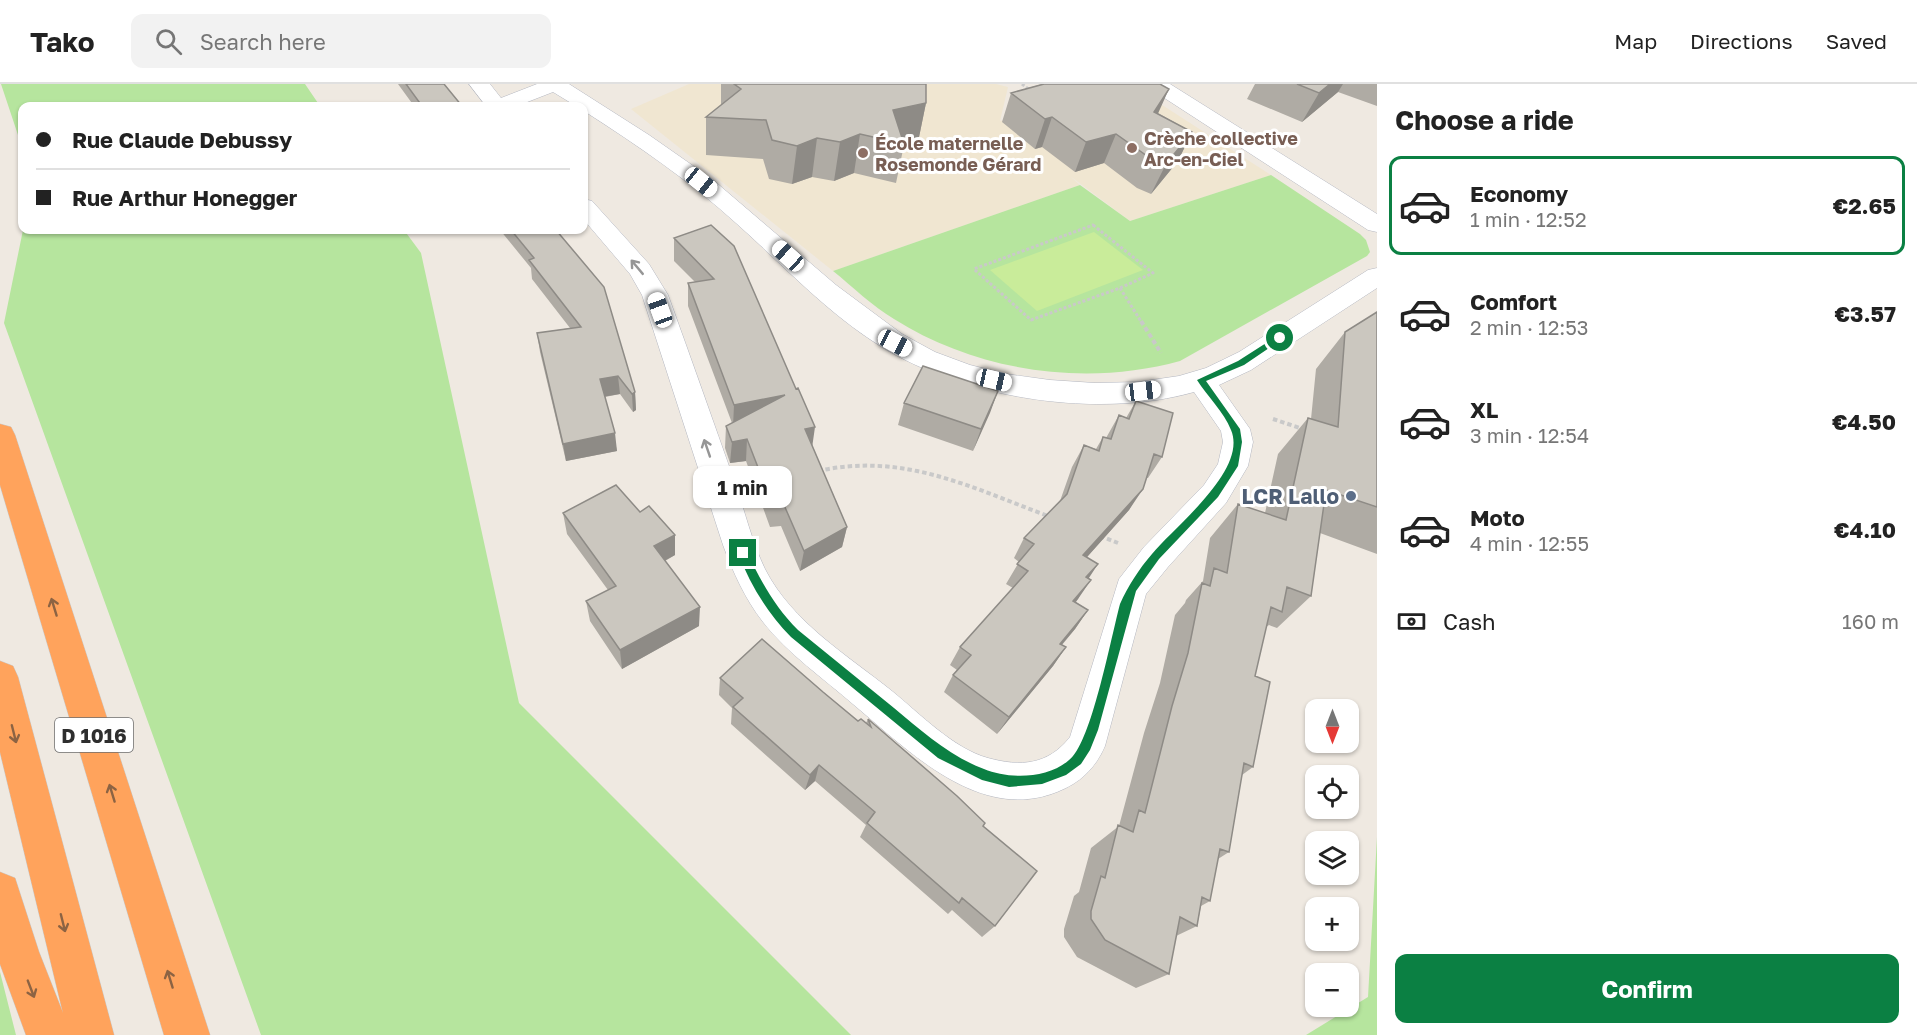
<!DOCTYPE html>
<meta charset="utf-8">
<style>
body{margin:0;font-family:"Golos Text",sans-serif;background:#f2f2f2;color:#222;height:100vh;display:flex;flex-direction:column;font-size:22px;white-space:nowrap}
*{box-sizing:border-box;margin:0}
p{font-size:20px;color:#767676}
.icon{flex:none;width:33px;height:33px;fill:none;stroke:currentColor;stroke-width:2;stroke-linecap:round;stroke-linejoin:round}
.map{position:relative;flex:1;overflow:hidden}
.drawer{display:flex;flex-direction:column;background:#fff;width:540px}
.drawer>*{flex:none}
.banner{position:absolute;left:18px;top:18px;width:570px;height:132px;border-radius:12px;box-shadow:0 2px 4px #0004;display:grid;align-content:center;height:132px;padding:0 18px;background:#fff}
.needle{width:39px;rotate:180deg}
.controls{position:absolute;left:1305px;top:615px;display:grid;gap:12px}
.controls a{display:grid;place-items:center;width:54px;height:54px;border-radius:12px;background:#fff;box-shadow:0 2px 4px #0004;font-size:30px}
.end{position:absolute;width:27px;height:27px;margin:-14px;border:8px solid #0b8043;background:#fff;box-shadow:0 0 0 3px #fff}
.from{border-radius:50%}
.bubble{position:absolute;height:42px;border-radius:12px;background:#fff;box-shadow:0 2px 4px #0004;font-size:20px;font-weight:700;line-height:42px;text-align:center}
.car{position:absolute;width:18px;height:36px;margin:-18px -9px;border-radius:8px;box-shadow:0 0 4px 2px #0007;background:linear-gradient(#fff 24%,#345 0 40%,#fff 0 76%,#345 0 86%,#fff 0)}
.banner b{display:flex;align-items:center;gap:21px;height:57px;font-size:22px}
.banner b+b{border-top:2px solid #e0e0e0}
.banner i{width:15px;height:15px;background:#222}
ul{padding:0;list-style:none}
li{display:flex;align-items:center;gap:18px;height:99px;margin:0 12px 9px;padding:0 6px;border:3px solid transparent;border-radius:12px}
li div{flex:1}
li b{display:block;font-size:22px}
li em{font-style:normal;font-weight:700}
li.selected{border-color:#0b8043}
li>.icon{width:54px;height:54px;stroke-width:1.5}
h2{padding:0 18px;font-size:27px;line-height:72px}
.pay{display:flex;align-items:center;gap:15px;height:66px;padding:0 18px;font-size:22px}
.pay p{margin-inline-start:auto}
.action{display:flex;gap:12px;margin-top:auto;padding:12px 18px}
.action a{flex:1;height:69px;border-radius:12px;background:#0b8043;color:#fff;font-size:24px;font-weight:700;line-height:69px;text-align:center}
header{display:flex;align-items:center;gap:36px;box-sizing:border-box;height:84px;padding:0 30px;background:#fff;border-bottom:2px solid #e0e0e0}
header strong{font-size:28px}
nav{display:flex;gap:33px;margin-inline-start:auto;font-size:21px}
.search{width:420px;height:54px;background:#f2f2f2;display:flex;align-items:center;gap:15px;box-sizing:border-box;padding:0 21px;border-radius:12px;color:#767676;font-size:22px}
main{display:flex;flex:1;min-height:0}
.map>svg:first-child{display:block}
.education{fill:#f0e6d1}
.green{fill:#b6e59e}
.pitch{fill:#c9ec9a}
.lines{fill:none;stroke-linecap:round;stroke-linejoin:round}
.minor-casing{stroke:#b4b7c1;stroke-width:1}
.highway-casing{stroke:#c9c9c9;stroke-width:1}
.path-far1{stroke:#c9c9c9;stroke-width:3;stroke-dasharray:3 2;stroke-linecap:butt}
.path{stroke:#c9c9c9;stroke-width:4;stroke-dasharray:4.5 3;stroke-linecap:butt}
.minor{fill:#fff;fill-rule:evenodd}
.highway{fill:#ffa35c;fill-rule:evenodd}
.wall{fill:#afaba4}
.shaded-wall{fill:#8e8b86}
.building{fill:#cbc7bf;stroke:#8e8b86;stroke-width:1.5}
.oneway{stroke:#969696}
.oneway2{stroke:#8c6343}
.route{fill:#0b8043}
.education-dot{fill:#8d6e63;stroke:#fff;stroke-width:2}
.service-dot{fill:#5c6f8a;stroke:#fff;stroke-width:2}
.labels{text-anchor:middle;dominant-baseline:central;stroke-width:6;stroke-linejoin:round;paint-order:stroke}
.far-education-label{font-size:18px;font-weight:bold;fill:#785e54;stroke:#fff;text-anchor:start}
.shield{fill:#fff;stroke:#6d6d6d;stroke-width:1.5}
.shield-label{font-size:20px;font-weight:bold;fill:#2e2e2e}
.service-label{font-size:21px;font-weight:bold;fill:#4e5e75;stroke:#fff;text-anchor:end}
</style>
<header>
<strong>Tako</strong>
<div class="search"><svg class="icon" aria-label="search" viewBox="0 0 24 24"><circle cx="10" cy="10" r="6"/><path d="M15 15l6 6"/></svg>Search here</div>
<nav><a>Map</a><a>Directions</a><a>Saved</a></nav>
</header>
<main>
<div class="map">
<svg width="1377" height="951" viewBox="0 0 1377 951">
<rect width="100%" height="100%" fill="#efe9e1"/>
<path class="education" d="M 689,0 L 996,0 L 1008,3 L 1000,37 L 1131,1 L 1271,91 L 1130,137 L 1070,92 L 1080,101 L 833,187 L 631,25 Z"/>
<path class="green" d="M 1,0 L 305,0 L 320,22 L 22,22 L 22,63 Z
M 1271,91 L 1360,150 L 1366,156 L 1370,168 L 1367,172 L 1180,277 C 1086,303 978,288 894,235 C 872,222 853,203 833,187 L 1080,101 L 1130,137 Z
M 23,146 L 404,146 L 421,169 L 519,619 L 851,951 L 261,951 L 4,239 Z
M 1377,753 L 1377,951 L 1306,951 L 1368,913 Z
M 0,888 L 16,951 L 0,951 Z"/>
<path class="pitch" d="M 1094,148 L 1143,186 L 1037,227 L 990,186 Z"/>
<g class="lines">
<g class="minor-casing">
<path id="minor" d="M 469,0 L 490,0 L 501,14 L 537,0 L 569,0 L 649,51 L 712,95 L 836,201 L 902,250 L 935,268 L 970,281 L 1006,290 L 1050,296 L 1095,299 L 1138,298 L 1179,292 L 1206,284 L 1239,268 L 1368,186 L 1377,184 L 1377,204 L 1251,286 L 1219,301 L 1250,345 L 1253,358 L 1248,382 L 1226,419 L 1168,483 L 1146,510 L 1105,662 C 1095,685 1080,699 1057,708 C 979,739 909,667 854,621 C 823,594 788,570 763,538 C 745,515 733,488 723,461 L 642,211 L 630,190 L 584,136 L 584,115 L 592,117 L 649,180 L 668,211 C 691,274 713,337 735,399 C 745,428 752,458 765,485 C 792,538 847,571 892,607 C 919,629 954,665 988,674 C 1021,683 1048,681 1070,653 L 1119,495 L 1144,463 L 1204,401 L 1218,380 L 1223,358 L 1221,347 L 1194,308 C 1099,335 966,315 882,263 C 828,230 784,182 737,140 C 690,97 637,61 584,27 L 584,22 L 576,22 L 553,8 L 517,22 L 486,22 Z
M 1146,0 L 1170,0 L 1377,130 L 1377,148 L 1368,146 L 1149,4 Z"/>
</g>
<g class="highway-casing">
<path id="highway" d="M 0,340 L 11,343 L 15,351 L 210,951 L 164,951 L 0,401 Z
M 0,577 L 13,582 L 18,593 L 114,951 L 26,951 L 0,880 L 0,788 L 15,794 L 39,868 L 63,929 L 0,668 Z"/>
</g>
<path class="path-far1" d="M 1022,0 L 1031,7
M 1093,141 L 1153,189 L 1120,204 L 1031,236 L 974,185 Z
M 1120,204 L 1142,239"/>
<path class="path" d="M 1141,237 L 1161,269
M 1273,335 L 1303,345
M 818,387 C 903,368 970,403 1048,432
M 1100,452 L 1118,459"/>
<use href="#minor" class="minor"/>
<use href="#highway" class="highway"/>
</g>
<path class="wall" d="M 398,0 L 444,0 L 462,22 L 414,22 Z
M 721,0 L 926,0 L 926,19 L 918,58 L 904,61 L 896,99 L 854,89 L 834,97 L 812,93 L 792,100 L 769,95 L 763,75 L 706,71 L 706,33 L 721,21 Z
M 1042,0 L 1160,0 L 1158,29 L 1192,48 L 1178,77 L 1151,110 L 1137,104 L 1104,79 L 1075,88 L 1042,63 L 1035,65 L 1002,38 L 1011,9 Z
M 1255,0 L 1377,0 L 1377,22 L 1338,8 L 1302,38 L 1247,15 Z
M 711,141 L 812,362 L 847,443 L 842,463 L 800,487 L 781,442 L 770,443 L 746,377 L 730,379 L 725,364 L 726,342 L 732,339 L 688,222 L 688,199 L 695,198 L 674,177 L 674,154 Z
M 500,146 L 556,146 L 635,308 L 636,326 L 633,328 L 620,310 L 605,313 L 617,367 L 566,377 L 540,268 L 537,249 L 570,244 L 532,195 L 531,184 Z
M 1377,228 L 1377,470 L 1320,449 L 1311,512 L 1277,544 L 1269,541 L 1266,543 L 1255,592 L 1253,683 L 1242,691 L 1229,768 L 1218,775 L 1210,817 L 1201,822 L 1197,842 L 1176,852 L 1169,890 L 1136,904 L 1077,873 L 1064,853 L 1064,845 L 1074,812 L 1079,808 L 1091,764 L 1119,742 L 1144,649 L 1160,599 L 1175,531 L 1185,519 L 1186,516 L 1203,497 L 1210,454 L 1238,420 L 1265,429 L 1278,370 L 1308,334 L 1311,335 L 1316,285 L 1345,248 Z
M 998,307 L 973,367 L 898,341 L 904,319 Z
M 1136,317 L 1162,373 L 1148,394 L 1147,394 L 1129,426 L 1087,473 L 1088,494 L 1078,515 L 1076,518 L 1088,526 L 1075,545 L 1062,561 L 1066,563 L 1053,582 L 997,650 L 944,608 L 953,591 L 957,586 L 950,581 L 960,563 L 1013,504 L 1006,500 L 1019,478 L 1014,474 L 1024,454 L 1060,417 L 1072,383 L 1084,361 L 1096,365 L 1103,353 L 1106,354 L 1119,331 L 1126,334 Z
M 640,428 L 675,451 L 675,471 L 665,477 L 699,542 L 622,585 L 590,537 L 586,517 L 608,506 L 567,450 L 563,429 Z
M 720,594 L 823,608 L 858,637 L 866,639 L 868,635 L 983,742 L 995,842 L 982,853 L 952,826 L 948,830 L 860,753 L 866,741 L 815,697 L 805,706 L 731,640 L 732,624 L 719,611 Z"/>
<path class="shaded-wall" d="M 1330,0 L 1343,0 L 1338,8 L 1302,38 L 1319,9 Z
M 1169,5 L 1156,34 L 1154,28 Z
M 926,19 L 918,58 L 904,61 L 893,26 Z
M 1052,33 L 1042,63 L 1035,65 L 1045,35 Z
M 1192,48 L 1178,77 L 1151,110 L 1166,80 Z
M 860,50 L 854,89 L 834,97 L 840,58 Z
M 1116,50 L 1104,79 L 1075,88 L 1086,58 Z
M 817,54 L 812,93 L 792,100 L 797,62 Z
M 618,292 L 620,310 L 602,313 L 600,295 Z
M 998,307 L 990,329 L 973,367 L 981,345 Z
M 635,308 L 636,326 L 633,328 L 632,310 Z
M 785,311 L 733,343 L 734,321 Z
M 815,343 L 812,364 L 805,345 Z
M 615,349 L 617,367 L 566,377 L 563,360 Z
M 747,355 L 746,377 L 730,379 L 732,358 Z
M 1143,405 L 1129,426 L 1071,491 L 1083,471 Z
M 847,443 L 842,463 L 800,487 L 804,467 Z
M 675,451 L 675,471 L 655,482 L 654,462 Z
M 1098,480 L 1085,500 L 1086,493 Z
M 1091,496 L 1078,515 L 1061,536 L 1073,517 Z
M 700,523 L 699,542 L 622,585 L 620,566 Z
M 1088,526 L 1075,545 L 1047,578 L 1060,560 Z
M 1066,563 L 1053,582 L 997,650 L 1009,633 Z
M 819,681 L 815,697 L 805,706 L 810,691 Z"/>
<path class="building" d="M 406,0 L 444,0 L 462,22 L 422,22 Z
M 734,0 L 926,0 L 926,19 L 893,26 L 904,60 L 860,50 L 840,58 L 817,54 L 797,62 L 772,56 L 766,36 L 706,33 L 741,5 Z
M 1044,0 L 1160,0 L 1169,5 L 1154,28 L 1192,48 L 1166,80 L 1150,74 L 1116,50 L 1086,58 L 1052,33 L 1045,35 L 1011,9 Z
M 1297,0 L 1330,0 L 1319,9 Z
M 711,141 L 734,162 L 796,305 L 798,304 L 815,343 L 805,345 L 847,443 L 804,467 L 784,421 L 773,422 L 747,355 L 732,358 L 726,342 L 785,311 L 734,321 L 688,199 L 714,195 L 674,154 Z
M 511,146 L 556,146 L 604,203 L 635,308 L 632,310 L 618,292 L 600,295 L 615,349 L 563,360 L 537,249 L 581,243 L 529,176 L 534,174 Z
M 1377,228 L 1377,423 L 1326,406 L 1311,512 L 1287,503 L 1282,528 L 1271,523 L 1255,592 L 1270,598 L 1253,683 L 1244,679 L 1229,768 L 1220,765 L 1210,817 L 1202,813 L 1197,842 L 1180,833 L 1169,890 L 1105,856 L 1091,835 L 1091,827 L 1101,792 L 1105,794 L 1118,741 L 1133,748 L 1139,726 L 1145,729 L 1172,622 L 1188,569 L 1202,499 L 1210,502 L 1214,484 L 1227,489 L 1238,420 L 1286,436 L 1308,334 L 1338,343 L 1345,248 Z
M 923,282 L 998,307 L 981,345 L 904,319 Z
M 1136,317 L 1173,329 L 1162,373 L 1154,370 L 1143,405 L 1083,471 L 1098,480 L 1086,493 L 1091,496 L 1073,517 L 1088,526 L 1060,560 L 1066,563 L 1009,633 L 953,591 L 971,571 L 960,563 L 1028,487 L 1017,480 L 1034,460 L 1024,454 L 1067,410 L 1084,361 L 1099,367 L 1103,353 L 1111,355 L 1119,331 L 1129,335 Z
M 616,401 L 640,428 L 649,422 L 675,451 L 654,462 L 700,523 L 620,566 L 586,517 L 616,502 L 563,429 Z
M 762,555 L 823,608 L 858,637 L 861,635 L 871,643 L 868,635 L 957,712 L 985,739 L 983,742 L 1037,787 L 995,842 L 962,814 L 959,819 L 867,739 L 875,728 L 819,681 L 810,691 L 733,623 L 743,614 L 720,594 Z"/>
<defs><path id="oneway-shaft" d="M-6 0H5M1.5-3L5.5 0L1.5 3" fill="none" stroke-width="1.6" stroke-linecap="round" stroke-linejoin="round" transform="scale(1.5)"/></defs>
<g class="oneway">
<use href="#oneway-shaft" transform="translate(637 183) rotate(-130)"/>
<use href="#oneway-shaft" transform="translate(707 364) rotate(-109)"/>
</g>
<g class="oneway2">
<use href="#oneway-shaft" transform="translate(54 523) rotate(-107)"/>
<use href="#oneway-shaft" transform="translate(14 650) rotate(76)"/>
<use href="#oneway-shaft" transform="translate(112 709) rotate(-107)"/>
<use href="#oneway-shaft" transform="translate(63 839) rotate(76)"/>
<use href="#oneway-shaft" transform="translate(170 895) rotate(-107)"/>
<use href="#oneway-shaft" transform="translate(31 905) rotate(69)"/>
</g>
<path class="route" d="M 1277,252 L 1284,254 L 1244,281 L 1206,297 L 1240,345 L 1242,358 L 1238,382 L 1218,413 L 1159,475 L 1136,507 L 1098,646 L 1090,666 L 1081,680 L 1066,691 L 1042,700 L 1009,703 L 982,696 L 938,674 L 791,553 C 767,529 750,500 738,469 L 743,465 L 746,466 C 760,496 775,523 798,546 C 830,572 862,598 894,624 C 922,647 949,672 984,685 C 1010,696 1053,695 1073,672 C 1093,649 1111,554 1120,520 C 1128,502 1139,485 1152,470 C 1175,442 1248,386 1231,346 C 1224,328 1207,312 1197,296 L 1238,277 Z"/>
<g class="education-dot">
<circle cx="1132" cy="64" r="6"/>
<circle cx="863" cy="69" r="6"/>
</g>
<circle class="service-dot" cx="1351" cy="412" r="6"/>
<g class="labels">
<g class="far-education-label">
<text x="1144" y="54">Crèche collective<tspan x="1144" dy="21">Arc-en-Ciel</tspan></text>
<text x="875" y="59">École maternelle<tspan x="875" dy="21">Rosemonde Gérard</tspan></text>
</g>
<rect class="shield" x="55" y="634" width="78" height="34" rx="4.5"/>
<g class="shield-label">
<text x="94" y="651">D 1016</text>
</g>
<g class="service-label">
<text x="1339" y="412">LCR Lallo</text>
</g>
</g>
</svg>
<div class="controls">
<a><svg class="needle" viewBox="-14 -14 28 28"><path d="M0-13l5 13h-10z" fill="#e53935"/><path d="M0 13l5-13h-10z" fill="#767676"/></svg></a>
<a><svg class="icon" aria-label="locate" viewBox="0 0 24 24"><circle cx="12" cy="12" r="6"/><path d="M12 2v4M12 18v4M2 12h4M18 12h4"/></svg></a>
<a><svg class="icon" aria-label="layers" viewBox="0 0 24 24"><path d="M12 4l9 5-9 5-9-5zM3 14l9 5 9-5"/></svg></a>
<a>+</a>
<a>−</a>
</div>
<i class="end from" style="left:1280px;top:254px"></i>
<i class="end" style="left:743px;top:469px"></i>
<div class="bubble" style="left:693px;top:382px;width:99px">1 min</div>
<i class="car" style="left:701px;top:98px;rotate:129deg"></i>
<i class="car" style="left:788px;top:172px;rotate:312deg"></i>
<i class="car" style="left:660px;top:226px;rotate:340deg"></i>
<i class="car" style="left:895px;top:259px;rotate:118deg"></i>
<i class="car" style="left:994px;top:296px;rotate:103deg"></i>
<i class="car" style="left:1143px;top:307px;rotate:83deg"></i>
<div class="banner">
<b><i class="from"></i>Rue Claude Debussy</b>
<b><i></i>Rue Arthur Honegger</b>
</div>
</div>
<section class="drawer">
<h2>Choose a ride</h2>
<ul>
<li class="selected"><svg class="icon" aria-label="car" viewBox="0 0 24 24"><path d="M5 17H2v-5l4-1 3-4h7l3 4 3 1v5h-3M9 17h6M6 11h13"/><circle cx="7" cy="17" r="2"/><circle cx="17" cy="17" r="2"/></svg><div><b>Economy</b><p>1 min · 12:52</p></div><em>€2.65</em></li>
<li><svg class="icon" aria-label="car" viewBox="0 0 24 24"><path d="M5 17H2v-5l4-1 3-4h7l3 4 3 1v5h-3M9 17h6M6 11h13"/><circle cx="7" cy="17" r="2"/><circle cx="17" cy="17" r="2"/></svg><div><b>Comfort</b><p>2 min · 12:53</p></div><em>€3.57</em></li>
<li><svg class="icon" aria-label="car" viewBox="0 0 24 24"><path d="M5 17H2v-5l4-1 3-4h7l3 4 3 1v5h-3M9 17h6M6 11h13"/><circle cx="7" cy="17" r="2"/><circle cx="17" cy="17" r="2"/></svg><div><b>XL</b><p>3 min · 12:54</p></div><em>€4.50</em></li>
<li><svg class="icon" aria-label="car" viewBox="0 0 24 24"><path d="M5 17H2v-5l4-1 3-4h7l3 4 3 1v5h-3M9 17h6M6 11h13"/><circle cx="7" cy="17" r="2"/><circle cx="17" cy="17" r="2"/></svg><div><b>Moto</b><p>4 min · 12:55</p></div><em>€4.10</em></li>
</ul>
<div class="pay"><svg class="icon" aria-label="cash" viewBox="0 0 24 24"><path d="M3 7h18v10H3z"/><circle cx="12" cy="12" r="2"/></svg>Cash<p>160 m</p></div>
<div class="action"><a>Confirm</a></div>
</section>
</main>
